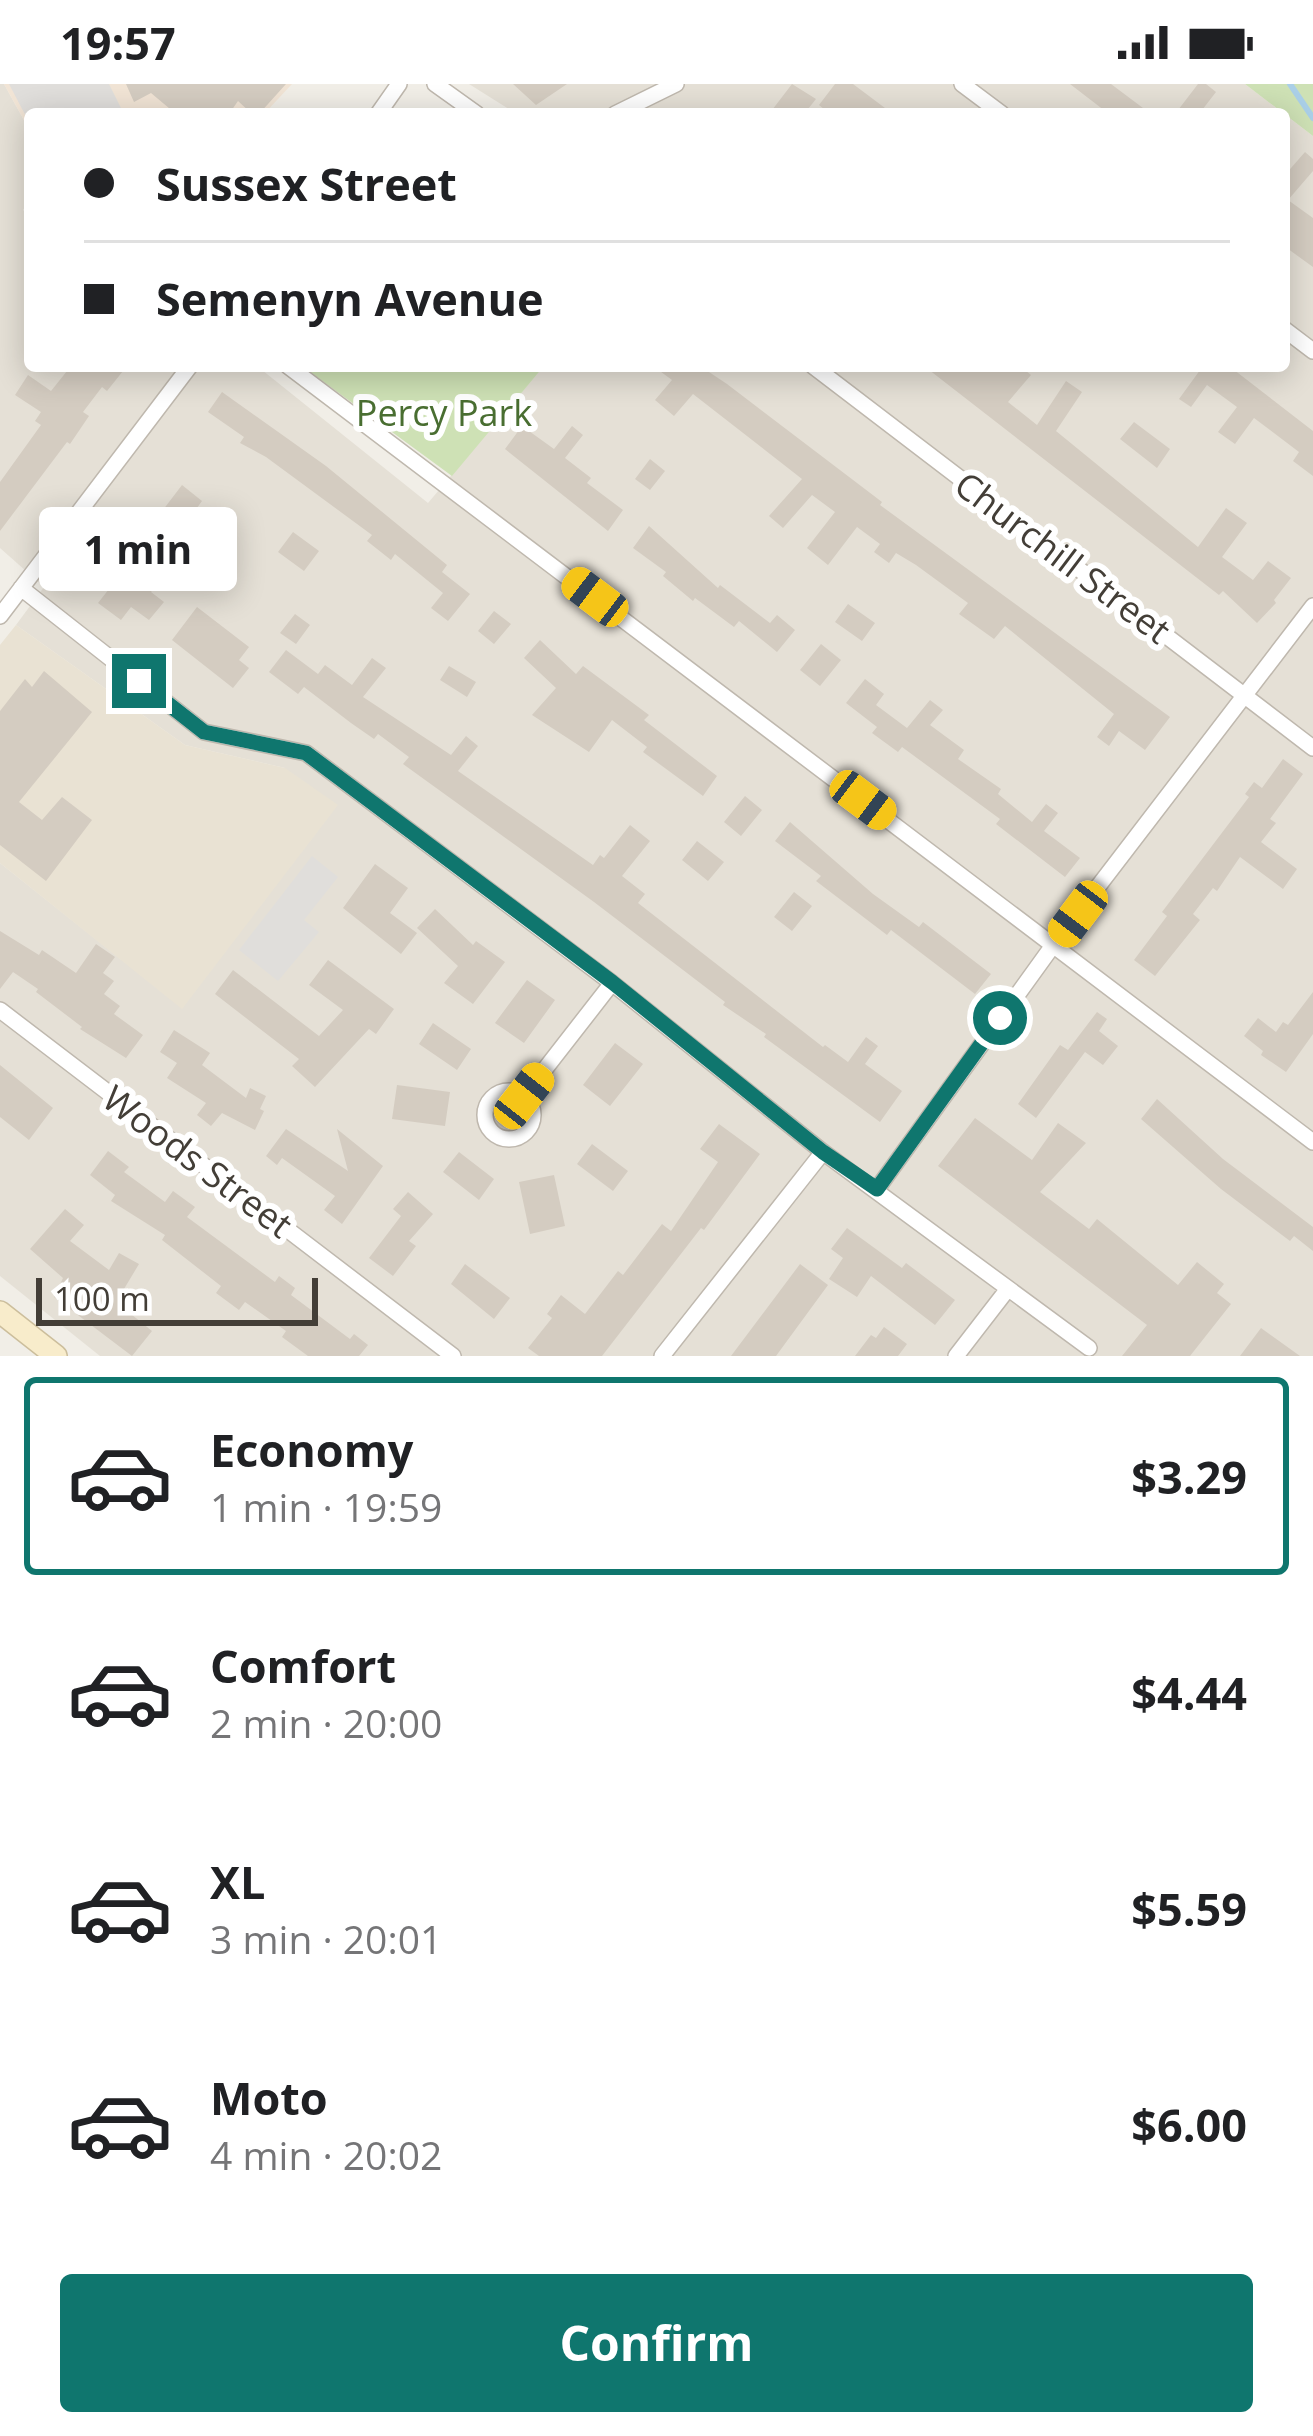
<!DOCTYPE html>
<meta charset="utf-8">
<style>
body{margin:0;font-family:"Open Sans",sans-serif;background:#f2f2f2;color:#202124;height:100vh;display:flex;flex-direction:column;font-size:45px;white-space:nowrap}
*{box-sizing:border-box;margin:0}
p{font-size:39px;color:#757577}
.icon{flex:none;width:66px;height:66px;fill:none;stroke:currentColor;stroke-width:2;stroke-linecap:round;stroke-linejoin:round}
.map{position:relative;height:1272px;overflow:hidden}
.details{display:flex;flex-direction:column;background:#fff;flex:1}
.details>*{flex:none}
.guide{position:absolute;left:24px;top:24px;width:1266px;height:264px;border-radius:12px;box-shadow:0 6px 30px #0003;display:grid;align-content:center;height:264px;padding:0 60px;background:#fff}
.scale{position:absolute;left:36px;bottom:30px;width:282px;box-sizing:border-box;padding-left:12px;border:6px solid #433e37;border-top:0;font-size:33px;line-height:42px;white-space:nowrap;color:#433e37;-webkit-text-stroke:9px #fff;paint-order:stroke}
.end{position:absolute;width:54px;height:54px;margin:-27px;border:15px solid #0f766e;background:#fff;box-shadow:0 0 0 6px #fff}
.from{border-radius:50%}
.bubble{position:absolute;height:84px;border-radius:12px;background:#fff;box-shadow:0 6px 30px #0003;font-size:39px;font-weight:700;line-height:84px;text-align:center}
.car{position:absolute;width:36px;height:72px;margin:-36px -18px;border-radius:15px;box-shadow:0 0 9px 3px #0007;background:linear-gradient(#f5c518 24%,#345 0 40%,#f5c518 0 76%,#345 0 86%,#f5c518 0)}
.guide b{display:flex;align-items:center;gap:42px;height:114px;font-size:45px}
.guide b+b{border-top:3px solid #e0e0e0}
.guide i{width:30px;height:30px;background:#202124}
ul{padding:21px 0 0;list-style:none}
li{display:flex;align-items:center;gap:36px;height:198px;margin:0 24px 18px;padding:0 36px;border:6px solid transparent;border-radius:12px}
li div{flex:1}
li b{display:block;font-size:45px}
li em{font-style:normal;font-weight:700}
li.active{border-color:#0f766e}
li>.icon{width:108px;height:108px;stroke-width:1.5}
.action{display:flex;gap:24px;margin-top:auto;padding:24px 60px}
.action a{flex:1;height:138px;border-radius:12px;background:#0f766e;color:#fff;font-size:48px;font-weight:700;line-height:138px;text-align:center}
.status{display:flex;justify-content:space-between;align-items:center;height:84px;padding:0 60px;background:#fff;direction:ltr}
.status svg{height:33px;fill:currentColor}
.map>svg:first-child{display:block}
.residential{fill:#e5e0d6}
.commercial{fill:#f1e4d5}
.education{fill:#e9e2d3}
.green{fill:#cee1b5}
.parking{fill:#e0dedb}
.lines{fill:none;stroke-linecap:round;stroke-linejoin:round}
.stream{stroke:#aacfe7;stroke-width:6}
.building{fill:#d4ccc1}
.street-casing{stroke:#bfb8ae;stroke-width:18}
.secondary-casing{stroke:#ccbe9c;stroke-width:24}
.street{stroke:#fff;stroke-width:15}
.secondary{stroke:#f8eccb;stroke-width:21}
.route{stroke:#0f766e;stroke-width:15}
.labels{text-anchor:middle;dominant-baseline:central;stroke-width:12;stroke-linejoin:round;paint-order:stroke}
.park-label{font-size:36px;fill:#496e31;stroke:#fff}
.street-label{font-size:36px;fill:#433e37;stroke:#fff}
</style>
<div class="status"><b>19:57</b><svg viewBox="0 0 49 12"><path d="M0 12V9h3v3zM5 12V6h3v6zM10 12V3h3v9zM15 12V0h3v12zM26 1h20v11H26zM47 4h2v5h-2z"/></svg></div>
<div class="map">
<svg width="1313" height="1272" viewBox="0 0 1313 1272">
<rect width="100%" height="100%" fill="#f1eee7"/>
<path class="residential" d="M 0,0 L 4,0 L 30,47 L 30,115 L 23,126 L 30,132 L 30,282 L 257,282 L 428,419 L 544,282 L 1284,282 L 1284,30 L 517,30 L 469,0 L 1245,0 L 1313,52 L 1313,1272 L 100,1272 L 0,1192 L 0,779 L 182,924 L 285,684 L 185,661 L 16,541 L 44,503 L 0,464 Z"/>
<path class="commercial" d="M 4,0 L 292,0 L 264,30 L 30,30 L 30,47 Z"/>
<path class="education" d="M 16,541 L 185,661 L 285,684 L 338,721 L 182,925 L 0,779 L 0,561 Z"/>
<path class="green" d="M 1245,0 L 1313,0 L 1313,52 Z
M 302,282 L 544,282 L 452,392 Z"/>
<path class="parking" d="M 9,0 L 109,0 L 124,30 L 30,30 L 30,40 Z
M 312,772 L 338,793 L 304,836 L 319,848 L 278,897 L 239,866 Z"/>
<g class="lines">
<path class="stream" d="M 1290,0 L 1313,34"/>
</g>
<path class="building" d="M 126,0 L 286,0 L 259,30 L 252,30 L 238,17 L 229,30 L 176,30 L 151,9 L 134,18 Z
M 513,0 L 567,0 L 536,21 Z
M 792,0 L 816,15 L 804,30 L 769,30 Z
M 835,0 L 853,0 L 893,30 L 830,30 L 819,21 Z
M 1070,0 L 1111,0 L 1151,30 L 1109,30 Z
M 1198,0 L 1206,0 L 1216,8 L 1199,30 L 1175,30 Z
M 1305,68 L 1313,75 L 1313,87 L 1288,116 L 1313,134 L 1313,183 L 1284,162 L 1284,92 Z
M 71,282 L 127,282 L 107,307 L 102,303 L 83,328 L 89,332 L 70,360 L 67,358 L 0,447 L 0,398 L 41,341 L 35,337 L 41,328 L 15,311 L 28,291 L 51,307 Z
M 653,282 L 700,282 L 727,300 L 882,418 L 880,421 L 1170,633 L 1145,666 L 1119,647 L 1109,662 L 1097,653 L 1114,630 L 1005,542 L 994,555 L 959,530 L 968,519 L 916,481 L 896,469 L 889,479 L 874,468 L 880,460 L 857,443 L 828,481 L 807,464 L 835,428 L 812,411 L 783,444 L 769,432 L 802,395 L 693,310 L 674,332 L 655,316 L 672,296 Z
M 924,282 L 1020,282 L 1031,291 L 1008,318 L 1037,341 L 1066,297 L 1082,308 L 1056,347 L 1198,463 L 1226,424 L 1247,439 L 1222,473 L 1253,496 L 1268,477 L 1291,494 L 1274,516 L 1276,519 L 1257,539 L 1223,507 L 1219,511 Z
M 1203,282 L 1229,282 L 1313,347 L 1313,392 L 1293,377 L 1299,368 L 1254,334 L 1235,360 L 1218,348 L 1237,323 L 1207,301 L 1191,323 L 1179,315 Z
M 222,308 L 326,382 L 447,481 L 442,488 L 470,510 L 448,537 L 431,524 L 443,509 L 395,470 L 391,476 L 367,457 L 372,451 L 266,373 L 240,359 L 244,353 L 208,328 Z
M 1134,338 L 1170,365 L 1157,384 L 1120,355 Z
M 522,342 L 554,365 L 572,342 L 583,351 L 565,374 L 591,394 L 587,399 L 623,426 L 608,447 L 505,365 Z
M 650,375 L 665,387 L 650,406 L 635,395 Z
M 182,401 L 202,417 L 194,428 L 201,434 L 189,451 L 203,462 L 193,474 L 183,466 L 151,508 L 164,518 L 149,536 L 131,523 L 121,536 L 98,519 L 109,505 L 105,502 Z
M 649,442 L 718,504 L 720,501 L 770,539 L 777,531 L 795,546 L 777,568 L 739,537 L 734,543 L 695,514 L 693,517 L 663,492 L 666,488 L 633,464 Z
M 293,448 L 319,467 L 304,487 L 278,468 Z
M 848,520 L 875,539 L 862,557 L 835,538 Z
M 197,523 L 249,563 L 239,576 L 249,584 L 233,604 L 172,556 Z
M 494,527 L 511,540 L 494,560 L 478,547 Z
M 295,530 L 310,541 L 296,560 L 280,549 Z
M 540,556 L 576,590 L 583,582 L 649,631 L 644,636 L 717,692 L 703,712 L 643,668 L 647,663 L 612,636 L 589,668 L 532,631 L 556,604 L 524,574 Z
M 821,560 L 841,576 L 820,602 L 800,586 Z
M 286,566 L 318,590 L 325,581 L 352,601 L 372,574 L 386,584 L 363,613 L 451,671 L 466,652 L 478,662 L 458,687 L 593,781 L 600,771 L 604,774 L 630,741 L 650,757 L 622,792 L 645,810 L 638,819 L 823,963 L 825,961 L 848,978 L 866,953 L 878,962 L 865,980 L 902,1007 L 880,1038 L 764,953 L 766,950 L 723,921 L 725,918 L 594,818 L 403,680 L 409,673 L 378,650 L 374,655 L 351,639 L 304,603 L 298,610 L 269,588 Z
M 449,582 L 476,598 L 467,613 L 440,596 Z
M 44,587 L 92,628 L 19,718 L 42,736 L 62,713 L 92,736 L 46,797 L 0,761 L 0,627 L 25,595 L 32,603 Z
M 865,595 L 884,610 L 876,621 L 907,644 L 930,616 L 943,626 L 930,641 L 964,666 L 958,675 L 1001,705 L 998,710 L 1032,738 L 1046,720 L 1058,729 L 1044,747 L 1080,774 L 1065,793 L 996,740 L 1000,735 L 902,663 L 898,668 L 872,649 L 877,643 L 846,619 Z
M 1283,675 L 1303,690 L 1270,735 L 1276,739 L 1261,758 L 1297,785 L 1283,805 L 1240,773 L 1217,807 L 1213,804 L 1193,830 L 1200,836 L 1155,892 L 1134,876 L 1167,832 L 1162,828 L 1249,713 L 1245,710 L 1254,698 L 1262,704 Z
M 745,712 L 762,726 L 741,752 L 724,738 Z
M 790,738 L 873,810 L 919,843 L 923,838 L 991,890 L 975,910 L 891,846 L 887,851 L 816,797 L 821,792 L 775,757 Z
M 697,757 L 724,778 L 708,797 L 682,776 Z
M 375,780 L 408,804 L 390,829 L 417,849 L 401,870 L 343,824 Z
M 794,808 L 812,822 L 792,847 L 774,833 Z
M 435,825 L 473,861 L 476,857 L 505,878 L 473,920 L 444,899 L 458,882 L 417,844 Z
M 0,847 L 39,871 L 42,866 L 76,889 L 96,860 L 115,873 L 103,889 L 114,897 L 104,910 L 120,922 L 114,930 L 143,951 L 126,974 L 80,945 L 82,943 L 36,908 L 38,905 L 13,888 L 0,905 Z
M 328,876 L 394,925 L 376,950 L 369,945 L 315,1003 L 292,982 L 299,975 L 215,910 L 233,886 L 319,952 L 343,926 L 309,901 Z
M 527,896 L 555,916 L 524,959 L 495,939 Z
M 1313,908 L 1313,950 L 1286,988 L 1261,971 L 1263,967 L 1244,952 L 1258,934 L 1276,948 L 1283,938 L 1288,941 Z
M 1097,928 L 1107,935 L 1099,947 L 1118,962 L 1103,981 L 1085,968 L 1036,1034 L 1018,1020 L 1060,961 L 1068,966 Z
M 433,939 L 471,965 L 457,986 L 419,960 Z
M 174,946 L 210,969 L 202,981 L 246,1014 L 250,1004 L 266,1012 L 260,1025 L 264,1027 L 255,1046 L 222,1029 L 211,1042 L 197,1031 L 206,1019 L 167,994 L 177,979 L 160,968 Z
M 615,959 L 643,980 L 610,1022 L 583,1001 Z
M 0,981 L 53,1024 L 29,1056 L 0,1033 Z
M 397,1001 L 450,1008 L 445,1042 L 392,1035 Z
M 1157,1015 L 1223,1075 L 1313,1143 L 1313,1167 L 1294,1152 L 1290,1157 L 1221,1105 L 1141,1035 Z
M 975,1034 L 1032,1076 L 1058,1039 L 1086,1059 L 1040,1108 L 1089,1145 L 1097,1135 L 1178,1201 L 1197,1178 L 1224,1200 L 1217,1209 L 1231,1220 L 1190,1272 L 1122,1272 L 1147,1241 L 938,1082 Z
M 719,1040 L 760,1070 L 704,1146 L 701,1144 L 602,1272 L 539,1272 L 528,1264 L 552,1234 L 547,1230 L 561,1211 L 585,1230 L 618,1187 L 623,1191 L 662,1140 L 671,1147 L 718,1078 L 700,1065 Z
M 286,1045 L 348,1087 L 337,1045 L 383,1082 L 342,1140 L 324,1126 L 335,1112 L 282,1074 L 277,1081 L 266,1072 Z
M 592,1060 L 628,1087 L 613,1107 L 577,1080 Z
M 108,1067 L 129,1083 L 124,1088 L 165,1118 L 173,1107 L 195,1123 L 187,1133 L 275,1198 L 279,1192 L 295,1204 L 291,1211 L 350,1255 L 354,1250 L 368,1261 L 359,1272 L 308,1272 L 282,1253 L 286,1247 L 245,1218 L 239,1226 L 216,1209 L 221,1202 L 162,1156 L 165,1151 L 111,1117 L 115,1111 L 90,1091 Z
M 459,1068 L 494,1095 L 479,1116 L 443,1088 Z
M 554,1091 L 565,1142 L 530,1150 L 519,1098 Z
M 408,1108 L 433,1130 L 409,1157 L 416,1162 L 393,1192 L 369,1174 L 401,1132 L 393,1125 Z
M 65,1125 L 84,1141 L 70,1157 L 109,1186 L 119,1169 L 139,1180 L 121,1210 L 132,1218 L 126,1226 L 152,1247 L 132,1272 L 54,1213 L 63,1194 L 30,1165 Z
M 847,1144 L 902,1184 L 906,1179 L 955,1216 L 935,1241 L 871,1192 L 857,1213 L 829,1195 L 843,1174 L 831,1165 Z
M 465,1180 L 510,1214 L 494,1235 L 451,1200 Z
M 800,1180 L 828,1201 L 776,1272 L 731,1272 Z
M 884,1243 L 907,1260 L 898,1272 L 855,1272 L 871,1251 L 876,1254 Z
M 1261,1244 L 1300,1272 L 1240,1272 Z"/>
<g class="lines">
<g class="street-casing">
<path id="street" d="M 435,0 L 477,30
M 962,0 L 1002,30
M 378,30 L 399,0
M 615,30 L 676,0
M 1284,245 L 1313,267
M 288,282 L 1313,1058
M 813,282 L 1313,664
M 21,504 L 204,648 L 306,669 L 612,899 L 823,1068 L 1089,1264
M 0,532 L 190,282
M 0,926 L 453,1272
M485 1031a24 24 0 1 1 48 0a24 24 0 1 1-48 0Z
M 524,1012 L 612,899
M 877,1105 L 1054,860 L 1313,522
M 662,1272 L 823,1068
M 956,1272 L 1007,1206"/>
</g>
<g class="secondary-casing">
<path id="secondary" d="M 0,1228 L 56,1272"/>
</g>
<use href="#street" class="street"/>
<use href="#secondary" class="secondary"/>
</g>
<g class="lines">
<path class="route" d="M 139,597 L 204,648 L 306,669 L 612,898 L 823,1068 L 877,1105 L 1000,934"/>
</g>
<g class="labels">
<g class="park-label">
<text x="444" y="328">Percy Park</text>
</g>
<g class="street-label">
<text transform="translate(1063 473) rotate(37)">Churchill Street</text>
<text transform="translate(198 1077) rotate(37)">Woods Street</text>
</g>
</g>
</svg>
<div class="scale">100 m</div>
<i class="end from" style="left:1000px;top:934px"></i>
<i class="end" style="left:139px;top:597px"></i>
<div class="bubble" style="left:39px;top:423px;width:198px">1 min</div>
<i class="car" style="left:595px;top:513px;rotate:307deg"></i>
<i class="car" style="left:863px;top:716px;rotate:127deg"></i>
<i class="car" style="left:1078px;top:830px;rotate:217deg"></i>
<i class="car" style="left:524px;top:1012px;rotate:38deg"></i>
<div class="guide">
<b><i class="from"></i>Sussex Street</b>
<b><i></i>Semenyn Avenue</b>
</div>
</div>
<section class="details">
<ul>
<li class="active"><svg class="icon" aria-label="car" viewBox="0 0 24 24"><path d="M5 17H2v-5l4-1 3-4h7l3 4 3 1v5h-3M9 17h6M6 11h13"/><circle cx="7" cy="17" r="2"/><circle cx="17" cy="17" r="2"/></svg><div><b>Economy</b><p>1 min · 19:59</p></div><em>$3.29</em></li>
<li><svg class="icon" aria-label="car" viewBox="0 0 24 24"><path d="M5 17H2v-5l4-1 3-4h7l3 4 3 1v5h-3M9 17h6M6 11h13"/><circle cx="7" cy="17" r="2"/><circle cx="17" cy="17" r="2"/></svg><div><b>Comfort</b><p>2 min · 20:00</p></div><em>$4.44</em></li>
<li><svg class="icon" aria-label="car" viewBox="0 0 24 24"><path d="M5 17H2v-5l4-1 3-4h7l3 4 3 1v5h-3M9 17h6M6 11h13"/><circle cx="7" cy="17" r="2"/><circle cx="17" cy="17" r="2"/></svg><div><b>XL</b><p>3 min · 20:01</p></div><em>$5.59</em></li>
<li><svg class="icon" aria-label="car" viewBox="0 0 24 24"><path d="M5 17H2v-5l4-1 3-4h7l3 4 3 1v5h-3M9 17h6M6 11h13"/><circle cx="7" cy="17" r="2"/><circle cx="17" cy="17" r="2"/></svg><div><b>Moto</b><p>4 min · 20:02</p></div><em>$6.00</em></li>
</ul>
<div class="action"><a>Confirm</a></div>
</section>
